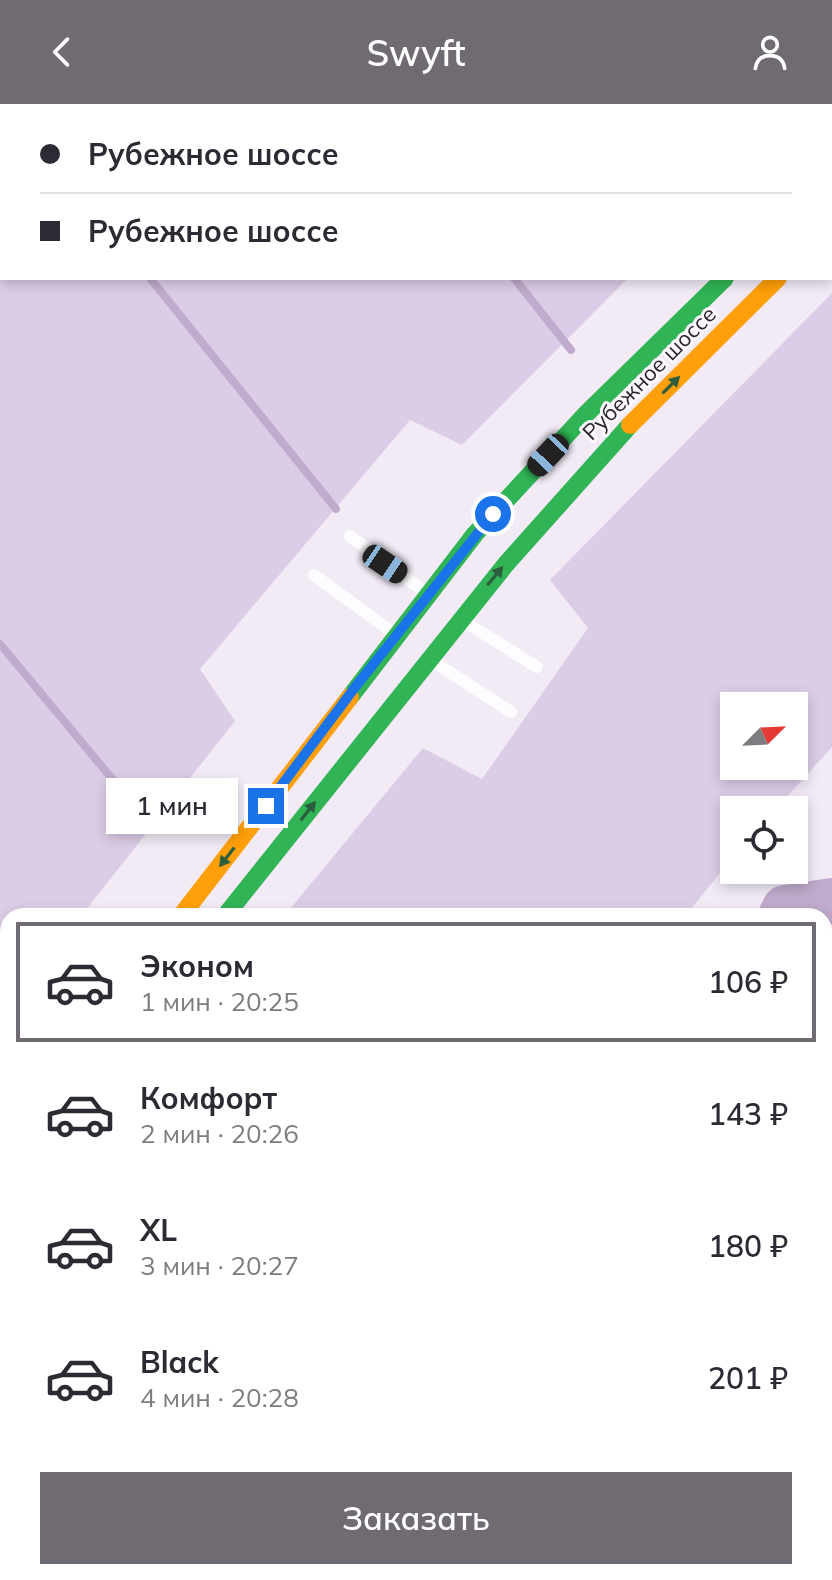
<!DOCTYPE html>
<html lang="ru">
<meta charset="utf-8">
<style>
body{margin:0;font-family:Mulish,sans-serif;background:#f7f7f7;color:#2b2b33;height:100vh;display:flex;flex-direction:column;font-size:30px;white-space:nowrap}
*{box-sizing:border-box;margin:0}
p{font-size:26px;color:#7c7c81}
.icon{flex:none;width:44px;height:44px;fill:none;stroke:currentColor;stroke-width:2;stroke-linecap:round;stroke-linejoin:round}
.map{position:relative;flex:1;overflow:hidden}
.drawer{position:absolute;left:0px;top:804px;width:832px;height:672px;display:flex;flex-direction:column;background:#fff;border-radius:24px 24px 0 0;box-shadow:0 4px 12px #0003}
.drawer>*{flex:none}
.hud{position:absolute;left:0px;top:0px;width:832px;height:176px;box-shadow:0 4px 12px #0003;display:grid;align-content:center;height:176px;padding:0 40px;background:#fff}
.needle{width:52px;rotate:66deg}
.buttons{position:absolute;left:720px;top:588px;display:grid;gap:16px}
.buttons a{display:grid;place-items:center;width:88px;height:88px;border-radius:0px;background:#fff;box-shadow:0 4px 12px #0003;font-size:40px}
.end{position:absolute;width:36px;height:36px;margin:-18px;border:10px solid #1a73e8;background:#fff;box-shadow:0 0 0 4px #fff}
.from{border-radius:50%}
.bubble{position:absolute;height:56px;border-radius:0px;background:#fff;box-shadow:0 4px 12px #0003;font-size:26px;font-weight:600;line-height:56px;text-align:center}
.car{position:absolute;width:24px;height:48px;margin:-24px -12px;border-radius:10px;box-shadow:0 0 6px 2px #0007;background:linear-gradient(#222 24%,#8ab4d8 0 40%,#222 0 76%,#8ab4d8 0 86%,#222 0)}
.hud b{display:flex;align-items:center;gap:28px;height:76px;font-size:30px}
.hud b+b{border-top:2px solid #e1e1e2}
.hud i{width:20px;height:20px;background:#2b2b33}
ul{padding:14px 0 0;list-style:none}
li{display:flex;align-items:center;gap:24px;height:120px;margin:0 16px 12px;padding:0 24px;border:4px solid transparent;border-radius:0px}
li div{flex:1}
li b{display:block;font-size:30px}
li em{font-style:normal;font-weight:600}
li.on{border-color:#706a73}
li>.icon{width:72px;height:72px;stroke-width:1.5}
.button{display:flex;gap:16px;margin-top:auto;padding:16px 40px}
.button a{flex:1;height:92px;border-radius:0px;background:#706a73;color:#fff;font-size:32px;font-weight:600;line-height:92px;text-align:center}
header{display:flex;justify-content:space-between;align-items:center;height:104px;padding:0 40px;background:#706a73;color:#fff;font-size:36px;font-weight:600}
.map>svg:first-child{display:block}
.green{fill:#dccde6;fill-rule:evenodd}
.lines{fill:none;stroke-linecap:round;stroke-linejoin:round}
.stream{stroke:#c0aacd;stroke-width:8}
.river{stroke:#c0aacd;stroke-width:46}
.lane{stroke:#fdfcfe;stroke-width:12}
.fast{stroke:#30b455;stroke-width:18}
.slow{stroke:#ff9f0a;stroke-width:18}
.oneway{fill:#2c5e3d}
.route{stroke:#1a73e8;stroke-width:10}
.labels{text-anchor:middle;dominant-baseline:central;stroke-width:6;stroke-linejoin:round;paint-order:stroke}
.street-label{font-size:22px;fill:#2a252d;stroke:#fbf9fd}
</style>
<header><svg class="icon" aria-label="back" viewBox="0 0 24 24"><path d="M15 5l-7 7 7 7"/></svg>Swyft<svg class="icon" aria-label="person" viewBox="0 0 24 24"><circle cx="12" cy="8" r="4"/><path d="M4 21q1-7 8-7t8 7"/></svg></header>
<div class="map">
<svg width="832" height="1476" viewBox="0 0 832 1476">
<rect width="100%" height="100%" fill="#f2ebf6"/>
<path class="green" d="M 0,0 L 802,0 L 2,2 L 2,174 L 628,174 L 462,341 L 410,316 L 200,565 L 235,617 L 81,812 L 8,812 L 8,904 L 0,914 Z
M 832,189 L 832,643 L 775,706 L 734,706 L 734,752 L 685,812 L 284,812 L 423,644 L 482,675 L 588,524 L 550,476 ZM 794,602 L 794,662 L 734,662 L 734,602 Z
M 8,1147 L 8,1468 L 159,1468 L 150,1476 L 0,1476 L 0,1156 Z
M 824,1368 L 832,1375 L 832,1476 L 721,1476 L 722,1468 L 824,1468 Z"/>
<g class="lines">
<path class="stream" d="M 11,0 L 12,2
M 376,0 L 378,2
M 150,174 L 336,405
M 514,174 L 571,246
M 0,540 L 153,724
M 824,1127 L 832,1132
M 788,1468 L 789,1476"/>
<path class="river" d="M 781,812 L 785,804 L 832,797
M 353,1476 L 370,1468"/>
<path class="lane" d="M 350,432 L 425,488
M 314,471 L 392,528
M 465,518 L 537,563
M 434,558 L 511,608"/>
<path class="fast" d="M 830,123 L 832,121
M 350,593 L 475,430 L 585,311 L 725,174
M 225,812 L 506,460 L 630,321
M 0,1086 L 8,1077"/>
<path class="slow" d="M 830,71 L 832,69
M 630,321 L 778,174
M 181,812 L 350,593
M 0,1031 L 8,1022"/>
</g>
<defs><path id="oneway-solid" d="M-6-.8H1V-3.2L6.5 0L1 3.2V.8H-6Z" transform="scale(2)"/></defs>
<g class="oneway">
<use href="#oneway-solid" transform="translate(671 281) rotate(-45)"/>
<use href="#oneway-solid" transform="translate(495 472) rotate(-50)"/>
<use href="#oneway-solid" transform="translate(308 707) rotate(-52)"/>
<use href="#oneway-solid" transform="translate(227 753) rotate(128)"/>
</g>
<g class="lines">
<path class="route" d="M 266,702 L 356,582 L 493,410"/>
</g>
<g class="labels">
<g class="street-label">
<text transform="translate(649 269) rotate(-45)">Рубежное шоссе</text>
</g>
</g>
</svg>
<div class="buttons">
<a><svg class="needle" viewBox="-14 -14 28 28"><path d="M0-13l5 13h-10z" fill="#e53935"/><path d="M0 13l5-13h-10z" fill="#7c7c81"/></svg></a>
<a><svg class="icon" aria-label="locate" viewBox="0 0 24 24"><circle cx="12" cy="12" r="6"/><path d="M12 2v4M12 18v4M2 12h4M18 12h4"/></svg></a>
</div>
<i class="end from" style="left:493px;top:410px"></i>
<i class="end" style="left:266px;top:702px"></i>
<div class="bubble" style="left:106px;top:674px;width:132px">1 мин</div>
<i class="car" style="left:548px;top:351px;rotate:223deg"></i>
<i class="car" style="left:385px;top:460px;rotate:124deg"></i>
<div class="hud">
<b><i class="from"></i>Рубежное шоссе</b>
<b><i></i>Рубежное шоссе</b>
</div>
<section class="drawer">
<ul>
<li class="on"><svg class="icon" aria-label="car" viewBox="0 0 24 24"><path d="M5 17H2v-5l4-1 3-4h7l3 4 3 1v5h-3M9 17h6M6 11h13"/><circle cx="7" cy="17" r="2"/><circle cx="17" cy="17" r="2"/></svg><div><b>Эконом</b><p>1 мин · 20:25</p></div><em>106 ₽</em></li>
<li><svg class="icon" aria-label="car" viewBox="0 0 24 24"><path d="M5 17H2v-5l4-1 3-4h7l3 4 3 1v5h-3M9 17h6M6 11h13"/><circle cx="7" cy="17" r="2"/><circle cx="17" cy="17" r="2"/></svg><div><b>Комфорт</b><p>2 мин · 20:26</p></div><em>143 ₽</em></li>
<li><svg class="icon" aria-label="car" viewBox="0 0 24 24"><path d="M5 17H2v-5l4-1 3-4h7l3 4 3 1v5h-3M9 17h6M6 11h13"/><circle cx="7" cy="17" r="2"/><circle cx="17" cy="17" r="2"/></svg><div><b>XL</b><p>3 мин · 20:27</p></div><em>180 ₽</em></li>
<li><svg class="icon" aria-label="car" viewBox="0 0 24 24"><path d="M5 17H2v-5l4-1 3-4h7l3 4 3 1v5h-3M9 17h6M6 11h13"/><circle cx="7" cy="17" r="2"/><circle cx="17" cy="17" r="2"/></svg><div><b>Black</b><p>4 мин · 20:28</p></div><em>201 ₽</em></li>
</ul>
<div class="button"><a>Заказать</a></div>
</section>
</div>
